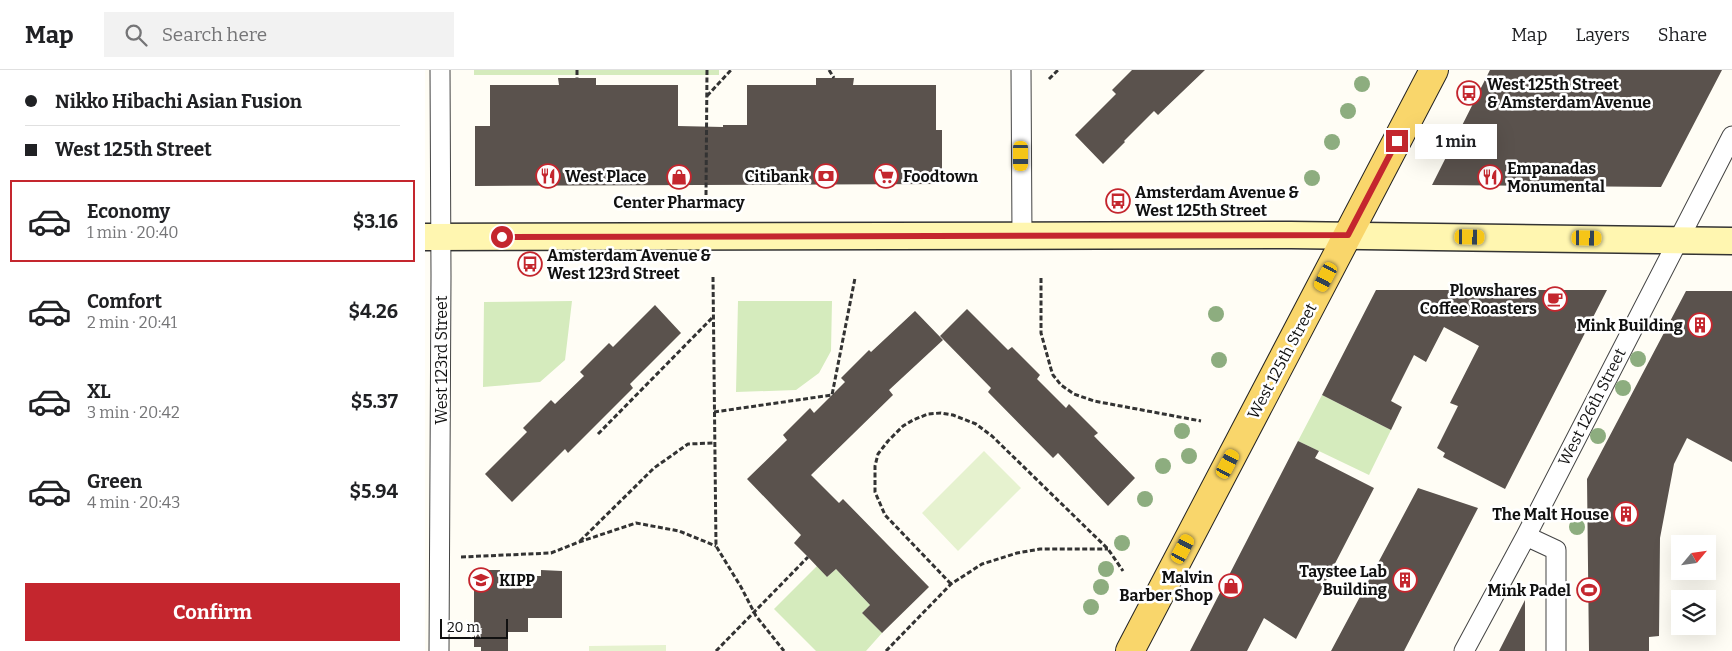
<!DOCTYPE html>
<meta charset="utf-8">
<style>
body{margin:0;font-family:Bitter,serif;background:#f2f2f2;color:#202124;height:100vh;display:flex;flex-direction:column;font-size:19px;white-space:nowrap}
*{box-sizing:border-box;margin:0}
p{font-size:16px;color:#757577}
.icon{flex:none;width:28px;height:28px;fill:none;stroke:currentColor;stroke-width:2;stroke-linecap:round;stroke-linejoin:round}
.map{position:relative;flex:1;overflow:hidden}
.sheet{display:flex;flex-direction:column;background:#fff;width:425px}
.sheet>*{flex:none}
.guide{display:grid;align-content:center;height:110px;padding:0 25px;background:#fff}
.needle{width:32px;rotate:61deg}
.fabs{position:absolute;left:1246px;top:465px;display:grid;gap:10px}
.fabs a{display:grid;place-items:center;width:45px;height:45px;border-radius:0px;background:#fff;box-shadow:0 5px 20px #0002;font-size:25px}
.scale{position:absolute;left:15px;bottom:12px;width:68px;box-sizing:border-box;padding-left:5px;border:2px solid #111;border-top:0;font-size:14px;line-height:18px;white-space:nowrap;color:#111;-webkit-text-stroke:4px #fff;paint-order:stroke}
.end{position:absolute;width:22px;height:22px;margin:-11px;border:6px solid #c4262e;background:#fff;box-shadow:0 0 0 2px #fff}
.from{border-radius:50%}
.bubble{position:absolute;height:35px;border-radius:0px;background:#fff;box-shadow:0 5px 20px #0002;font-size:16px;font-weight:700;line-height:35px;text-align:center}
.car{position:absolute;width:15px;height:30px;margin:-15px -8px;border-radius:6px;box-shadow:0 0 4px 1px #0007;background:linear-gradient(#f5c518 24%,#345 0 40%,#f5c518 0 76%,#345 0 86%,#f5c518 0)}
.guide b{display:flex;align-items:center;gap:18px;height:48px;font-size:19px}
.guide b+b{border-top:1px solid #e0e0e0}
.guide i{width:12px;height:12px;background:#202124}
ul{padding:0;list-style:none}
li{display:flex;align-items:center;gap:15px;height:82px;margin:0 10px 8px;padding:0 15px;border:2px solid transparent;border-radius:0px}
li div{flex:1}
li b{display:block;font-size:19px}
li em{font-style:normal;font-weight:700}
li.selected{border-color:#c4262e}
li>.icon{width:45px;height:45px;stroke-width:1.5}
.cta{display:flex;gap:10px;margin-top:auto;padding:10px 25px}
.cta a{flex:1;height:58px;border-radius:0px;background:#c4262e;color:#fff;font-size:20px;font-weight:700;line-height:58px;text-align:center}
header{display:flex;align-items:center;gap:30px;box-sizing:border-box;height:70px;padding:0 25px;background:#fff;border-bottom:1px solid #e0e0e0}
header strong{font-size:24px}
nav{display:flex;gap:28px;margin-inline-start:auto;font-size:18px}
.search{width:350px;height:45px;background:#f2f2f2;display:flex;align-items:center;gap:12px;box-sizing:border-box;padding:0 18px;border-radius:0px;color:#757577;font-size:19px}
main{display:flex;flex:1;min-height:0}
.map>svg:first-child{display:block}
.green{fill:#d5ebbd}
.pitch{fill:#e6f2cf}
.building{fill:#5a524d}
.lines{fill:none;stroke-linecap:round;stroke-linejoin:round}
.minor-casing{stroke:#444;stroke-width:21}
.secondary-casing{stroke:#333;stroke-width:29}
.primary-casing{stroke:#222;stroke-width:30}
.path{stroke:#333;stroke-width:3;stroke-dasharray:5 2.5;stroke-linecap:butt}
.minor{stroke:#fff;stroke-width:19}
.secondary{stroke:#fff6b0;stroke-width:26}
.primary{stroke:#f9d66b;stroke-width:28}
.tree{fill:#8dad7f}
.route{stroke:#c4262e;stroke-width:6}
.labels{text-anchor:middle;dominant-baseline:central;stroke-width:5;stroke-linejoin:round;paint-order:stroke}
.poi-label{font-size:16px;font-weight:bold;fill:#111;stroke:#fff;text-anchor:start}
.street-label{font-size:16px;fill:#111;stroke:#fff}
</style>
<header>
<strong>Map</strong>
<div class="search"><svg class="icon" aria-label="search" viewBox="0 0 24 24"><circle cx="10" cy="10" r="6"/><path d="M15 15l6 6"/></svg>Search here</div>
<nav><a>Map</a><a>Layers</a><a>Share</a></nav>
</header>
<main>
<section class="sheet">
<div class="guide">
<b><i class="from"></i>Nikko Hibachi Asian Fusion</b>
<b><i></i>West 125th Street</b>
</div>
<ul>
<li class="selected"><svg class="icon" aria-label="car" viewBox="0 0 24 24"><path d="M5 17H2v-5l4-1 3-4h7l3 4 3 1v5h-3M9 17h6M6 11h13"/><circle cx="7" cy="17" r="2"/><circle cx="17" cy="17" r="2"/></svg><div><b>Economy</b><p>1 min · 20:40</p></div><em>$3.16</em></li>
<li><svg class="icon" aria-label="car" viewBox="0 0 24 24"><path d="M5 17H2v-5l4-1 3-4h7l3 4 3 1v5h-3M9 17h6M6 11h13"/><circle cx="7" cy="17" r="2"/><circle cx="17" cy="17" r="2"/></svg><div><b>Comfort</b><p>2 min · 20:41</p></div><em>$4.26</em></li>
<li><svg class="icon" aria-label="car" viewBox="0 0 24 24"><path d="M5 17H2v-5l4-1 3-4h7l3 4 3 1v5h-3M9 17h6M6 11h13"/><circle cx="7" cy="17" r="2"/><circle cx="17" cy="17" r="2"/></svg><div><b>XL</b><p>3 min · 20:42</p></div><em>$5.37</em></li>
<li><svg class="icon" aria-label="car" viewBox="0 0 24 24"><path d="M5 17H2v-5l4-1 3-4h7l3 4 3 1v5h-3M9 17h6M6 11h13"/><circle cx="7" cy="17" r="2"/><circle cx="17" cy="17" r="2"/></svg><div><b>Green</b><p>4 min · 20:43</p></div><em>$5.94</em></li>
</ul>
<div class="cta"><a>Confirm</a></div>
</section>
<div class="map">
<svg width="1307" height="581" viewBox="0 0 1307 581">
<rect width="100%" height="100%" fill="#fffdf5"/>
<path class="green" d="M 49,0 L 294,0 L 294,5 L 49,5 Z
M 147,231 L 140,290 L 115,312 L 58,317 L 59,232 Z
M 313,231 L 407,231 L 406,281 L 394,303 L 371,320 L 311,322 Z
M 897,325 L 966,360 L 944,405 L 873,371 Z
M 392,496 L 402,507 L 411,499 L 445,535 L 437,543 L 457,563 L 441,581 L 391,581 L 349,539 Z"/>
<path class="pitch" d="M 559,381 L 596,418 L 533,481 L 497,443 Z
M 241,575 L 241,581 L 164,581 L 164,576 Z"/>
<path class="building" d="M 707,0 L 780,0 L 733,45 L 729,41 L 699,71 L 700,72 L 678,94 L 650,65 L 691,24 L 687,20 Z
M 1065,0 L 1297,0 L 1236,117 L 1007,115 Z
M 133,8 L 171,8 L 171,15 L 253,15 L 253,56 L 298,57 L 298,55 L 322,55 L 322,15 L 391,15 L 391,8 L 429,8 L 428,15 L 511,15 L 511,60 L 517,60 L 517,114 L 50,116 L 50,56 L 65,56 L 65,15 L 134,15 Z
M 951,220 L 1182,220 L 1080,419 L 1018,387 L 1020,383 L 1012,378 L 1033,336 L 1025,333 L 1054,276 L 1019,257 L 1001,292 L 989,285 L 966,331 L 977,337 L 966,360 L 897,325 Z
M 1261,221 L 1307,221 L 1307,392 L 1262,368 L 1249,394 L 1235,468 L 1234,566 L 1224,567 L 1224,581 L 1164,581 L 1162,409 Z
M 230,235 L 256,263 L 205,314 L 208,318 L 143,383 L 140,379 L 87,432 L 60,404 L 102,362 L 98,358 L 126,330 L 130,334 L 159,306 L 155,302 L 184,273 L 188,277 Z
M 542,239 L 583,280 L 587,277 L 615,305 L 612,309 L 641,338 L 644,334 L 673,363 L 669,366 L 710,408 L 683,436 L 633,383 L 628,388 L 563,322 L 566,318 L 515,266 Z
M 490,241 L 518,270 L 464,320 L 468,325 L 386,405 L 414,433 L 418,429 L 504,517 L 457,563 L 437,543 L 445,535 L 411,499 L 402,507 L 383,487 L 369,473 L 376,465 L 322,409 L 362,370 L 358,365 L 385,338 L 389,343 L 420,312 L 416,308 L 444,280 L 446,282 Z
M 873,371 L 894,381 L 890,388 L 949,418 L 871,569 L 839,548 L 822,581 L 765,581 Z
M 993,418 L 1053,438 L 979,581 L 906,581 Z
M 49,500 L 75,500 L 75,506 L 116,506 L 116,500 L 137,501 L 137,548 L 103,548 L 103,562 L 83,562 L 83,581 L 56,581 L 56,577 L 49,577 Z
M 1100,530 L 1100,581 L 1074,581 Z"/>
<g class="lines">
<g class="minor-casing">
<path id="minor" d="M 596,0 L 597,166
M 1101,466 L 1131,480 L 1131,581
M 14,581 L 16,206 L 15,0
M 1039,581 L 1101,466 L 1307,66"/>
</g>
<g class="secondary-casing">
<path id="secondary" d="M 0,167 L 866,165 L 1307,171"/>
</g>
<g class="primary-casing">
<path id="primary" d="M 705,581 L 1009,0"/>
</g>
<path class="path" d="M 152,0 L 152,8
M 404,0 L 409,8
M 624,9 L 633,0
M 282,26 L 306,0
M 281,125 L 282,0
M 288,207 L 291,476 L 316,517 L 331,546 L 359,581
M 616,208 L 616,263 L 626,299 L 628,305 L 636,315 L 649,324 L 669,331 L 776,351
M 289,342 L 407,325 L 430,208
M 173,364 L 287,248
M 155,471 L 229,398 L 263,374 L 290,373
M 36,487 L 126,483 L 154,472 L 211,453 L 254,461 L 291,476
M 526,514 L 460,445 L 450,422 L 450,396 L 453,384 L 463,371 L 478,356 L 488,350 L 503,344 L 516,343 L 528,345 L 551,354 L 567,366 L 683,479 L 698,501
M 291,581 L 383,487
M 461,581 L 526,514 L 557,494 L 592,483 L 615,479 L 683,479"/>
<use href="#minor" class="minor"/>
<use href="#secondary" class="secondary"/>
<use href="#primary" class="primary"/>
</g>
<g class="tree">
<circle cx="937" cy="14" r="8"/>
<circle cx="923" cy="41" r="8"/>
<circle cx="907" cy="72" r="8"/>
<circle cx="887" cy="108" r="8"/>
<circle cx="791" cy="244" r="8"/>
<circle cx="1213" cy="289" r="8"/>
<circle cx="794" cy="290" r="8"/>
<circle cx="1198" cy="318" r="8"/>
<circle cx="757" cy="361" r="8"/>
<circle cx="1173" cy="366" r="8"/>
<circle cx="764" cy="386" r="8"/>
<circle cx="738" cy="396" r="8"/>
<circle cx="720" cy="429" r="8"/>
<circle cx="1152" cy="457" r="8"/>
<circle cx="697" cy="473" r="8"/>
<circle cx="681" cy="499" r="8"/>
<circle cx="676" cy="517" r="8"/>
<circle cx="666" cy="537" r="8"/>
</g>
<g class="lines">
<path class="route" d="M 77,167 L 923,165 L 972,71"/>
</g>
<defs>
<g id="bus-ring" transform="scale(1.25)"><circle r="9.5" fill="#fff" stroke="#c4262e" stroke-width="1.5"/><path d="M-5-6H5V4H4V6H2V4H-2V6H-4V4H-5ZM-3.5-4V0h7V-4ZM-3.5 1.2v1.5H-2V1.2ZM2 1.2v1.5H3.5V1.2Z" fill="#c4262e"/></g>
<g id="restaurant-ring" transform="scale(1.25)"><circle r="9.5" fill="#fff" stroke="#c4262e" stroke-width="1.5"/><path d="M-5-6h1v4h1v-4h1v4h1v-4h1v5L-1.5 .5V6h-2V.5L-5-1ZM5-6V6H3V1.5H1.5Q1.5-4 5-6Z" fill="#c4262e"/></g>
<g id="bank-ring" transform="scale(1.25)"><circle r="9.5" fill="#fff" stroke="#c4262e" stroke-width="1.5"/><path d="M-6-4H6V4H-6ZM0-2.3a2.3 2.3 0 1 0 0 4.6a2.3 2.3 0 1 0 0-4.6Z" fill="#c4262e"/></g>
<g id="supermarket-ring" transform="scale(1.25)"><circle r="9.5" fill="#fff" stroke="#c4262e" stroke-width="1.5"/><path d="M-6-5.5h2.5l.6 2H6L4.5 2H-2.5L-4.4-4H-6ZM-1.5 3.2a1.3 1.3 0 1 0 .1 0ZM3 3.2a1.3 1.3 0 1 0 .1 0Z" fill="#c4262e"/></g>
<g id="shop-ring" transform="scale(1.25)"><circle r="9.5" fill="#fff" stroke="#c4262e" stroke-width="1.5"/><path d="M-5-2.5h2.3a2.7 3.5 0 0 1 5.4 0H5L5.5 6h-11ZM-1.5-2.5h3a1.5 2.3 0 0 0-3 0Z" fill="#c4262e"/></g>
<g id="cafe-ring" transform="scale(1.25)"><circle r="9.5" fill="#fff" stroke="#c4262e" stroke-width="1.5"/><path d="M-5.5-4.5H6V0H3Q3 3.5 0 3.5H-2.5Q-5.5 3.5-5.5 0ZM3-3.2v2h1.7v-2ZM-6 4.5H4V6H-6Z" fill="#c4262e"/></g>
<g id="building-ring" transform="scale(1.25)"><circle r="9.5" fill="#fff" stroke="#c4262e" stroke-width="1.5"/><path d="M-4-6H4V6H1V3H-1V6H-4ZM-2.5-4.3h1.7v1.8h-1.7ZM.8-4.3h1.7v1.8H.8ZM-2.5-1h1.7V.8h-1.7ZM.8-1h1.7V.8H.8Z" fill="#c4262e"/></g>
<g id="school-ring" transform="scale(1.25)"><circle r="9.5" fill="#fff" stroke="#c4262e" stroke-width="1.5"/><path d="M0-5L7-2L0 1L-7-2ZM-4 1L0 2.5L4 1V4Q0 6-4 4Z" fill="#c4262e"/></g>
<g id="stadium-ring" transform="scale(1.25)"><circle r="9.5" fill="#fff" stroke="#c4262e" stroke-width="1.5"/><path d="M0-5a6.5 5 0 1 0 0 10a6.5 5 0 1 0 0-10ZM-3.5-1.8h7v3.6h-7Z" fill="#c4262e"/></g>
</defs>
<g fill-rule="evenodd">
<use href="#bus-ring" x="1044" y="23"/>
<use href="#restaurant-ring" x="123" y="106"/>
<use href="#bank-ring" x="401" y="106"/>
<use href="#supermarket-ring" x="461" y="106"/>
<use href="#shop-ring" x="254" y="107"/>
<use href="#restaurant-ring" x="1065" y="107"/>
<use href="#bus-ring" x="693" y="131"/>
<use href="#bus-ring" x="105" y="194"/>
<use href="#cafe-ring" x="1130" y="229"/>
<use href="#building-ring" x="1275" y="255"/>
<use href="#building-ring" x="1201" y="444"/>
<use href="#school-ring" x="56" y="510"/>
<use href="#building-ring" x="980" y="510"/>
<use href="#shop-ring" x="806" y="516"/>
<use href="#stadium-ring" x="1164" y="520"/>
</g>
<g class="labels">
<g class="poi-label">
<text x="1062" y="14">West 125th Street<tspan x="1062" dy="18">&amp; Amsterdam Avenue</tspan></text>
<text x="1082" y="98">Empanadas<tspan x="1082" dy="18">Monumental</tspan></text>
<text x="140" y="106">West Place</text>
<text x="384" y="106" text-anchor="end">Citibank</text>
<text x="478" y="106">Foodtown</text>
<text x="710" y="122">Amsterdam Avenue &amp;<tspan x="710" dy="18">West 125th Street</tspan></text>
<text x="254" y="132" text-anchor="middle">Center Pharmacy</text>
<text x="122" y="185">Amsterdam Avenue &amp;<tspan x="122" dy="18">West 123rd Street</tspan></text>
<text x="1112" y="220" text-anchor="end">Plowshares<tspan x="1112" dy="18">Coffee Roasters</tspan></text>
<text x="1258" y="255" text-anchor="end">Mink Building</text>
<text x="1184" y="444" text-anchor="end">The Malt House</text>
<text x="962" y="501" text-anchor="end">Taystee Lab<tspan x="962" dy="18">Building</tspan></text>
<text x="788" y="507" text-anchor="end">Malvin<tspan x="788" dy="18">Barber Shop</tspan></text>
<text x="74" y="510">KIPP</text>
<text x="1146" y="520" text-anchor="end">Mink Padel</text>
</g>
<g class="street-label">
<text transform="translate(16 290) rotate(-90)">West 123rd Street</text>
<text transform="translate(857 291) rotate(-62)">West 125th Street</text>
<text transform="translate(1167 337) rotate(-63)">West 126th Street</text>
</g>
</g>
</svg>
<div class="fabs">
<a><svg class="needle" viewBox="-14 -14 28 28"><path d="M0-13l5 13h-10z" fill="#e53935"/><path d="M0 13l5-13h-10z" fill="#757577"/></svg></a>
<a><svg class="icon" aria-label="layers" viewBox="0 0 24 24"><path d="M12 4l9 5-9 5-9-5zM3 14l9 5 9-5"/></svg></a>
</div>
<div class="scale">20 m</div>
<i class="end from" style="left:77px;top:167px"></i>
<i class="end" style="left:972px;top:71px"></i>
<div class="bubble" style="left:990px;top:54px;width:82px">1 min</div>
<i class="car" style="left:596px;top:86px;rotate:180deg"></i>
<i class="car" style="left:1045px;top:167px;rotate:91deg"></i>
<i class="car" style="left:1162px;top:168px;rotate:91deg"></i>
<i class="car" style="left:901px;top:207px;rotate:208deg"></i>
<i class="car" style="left:803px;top:394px;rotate:28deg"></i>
<i class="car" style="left:758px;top:479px;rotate:28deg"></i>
</div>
</main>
